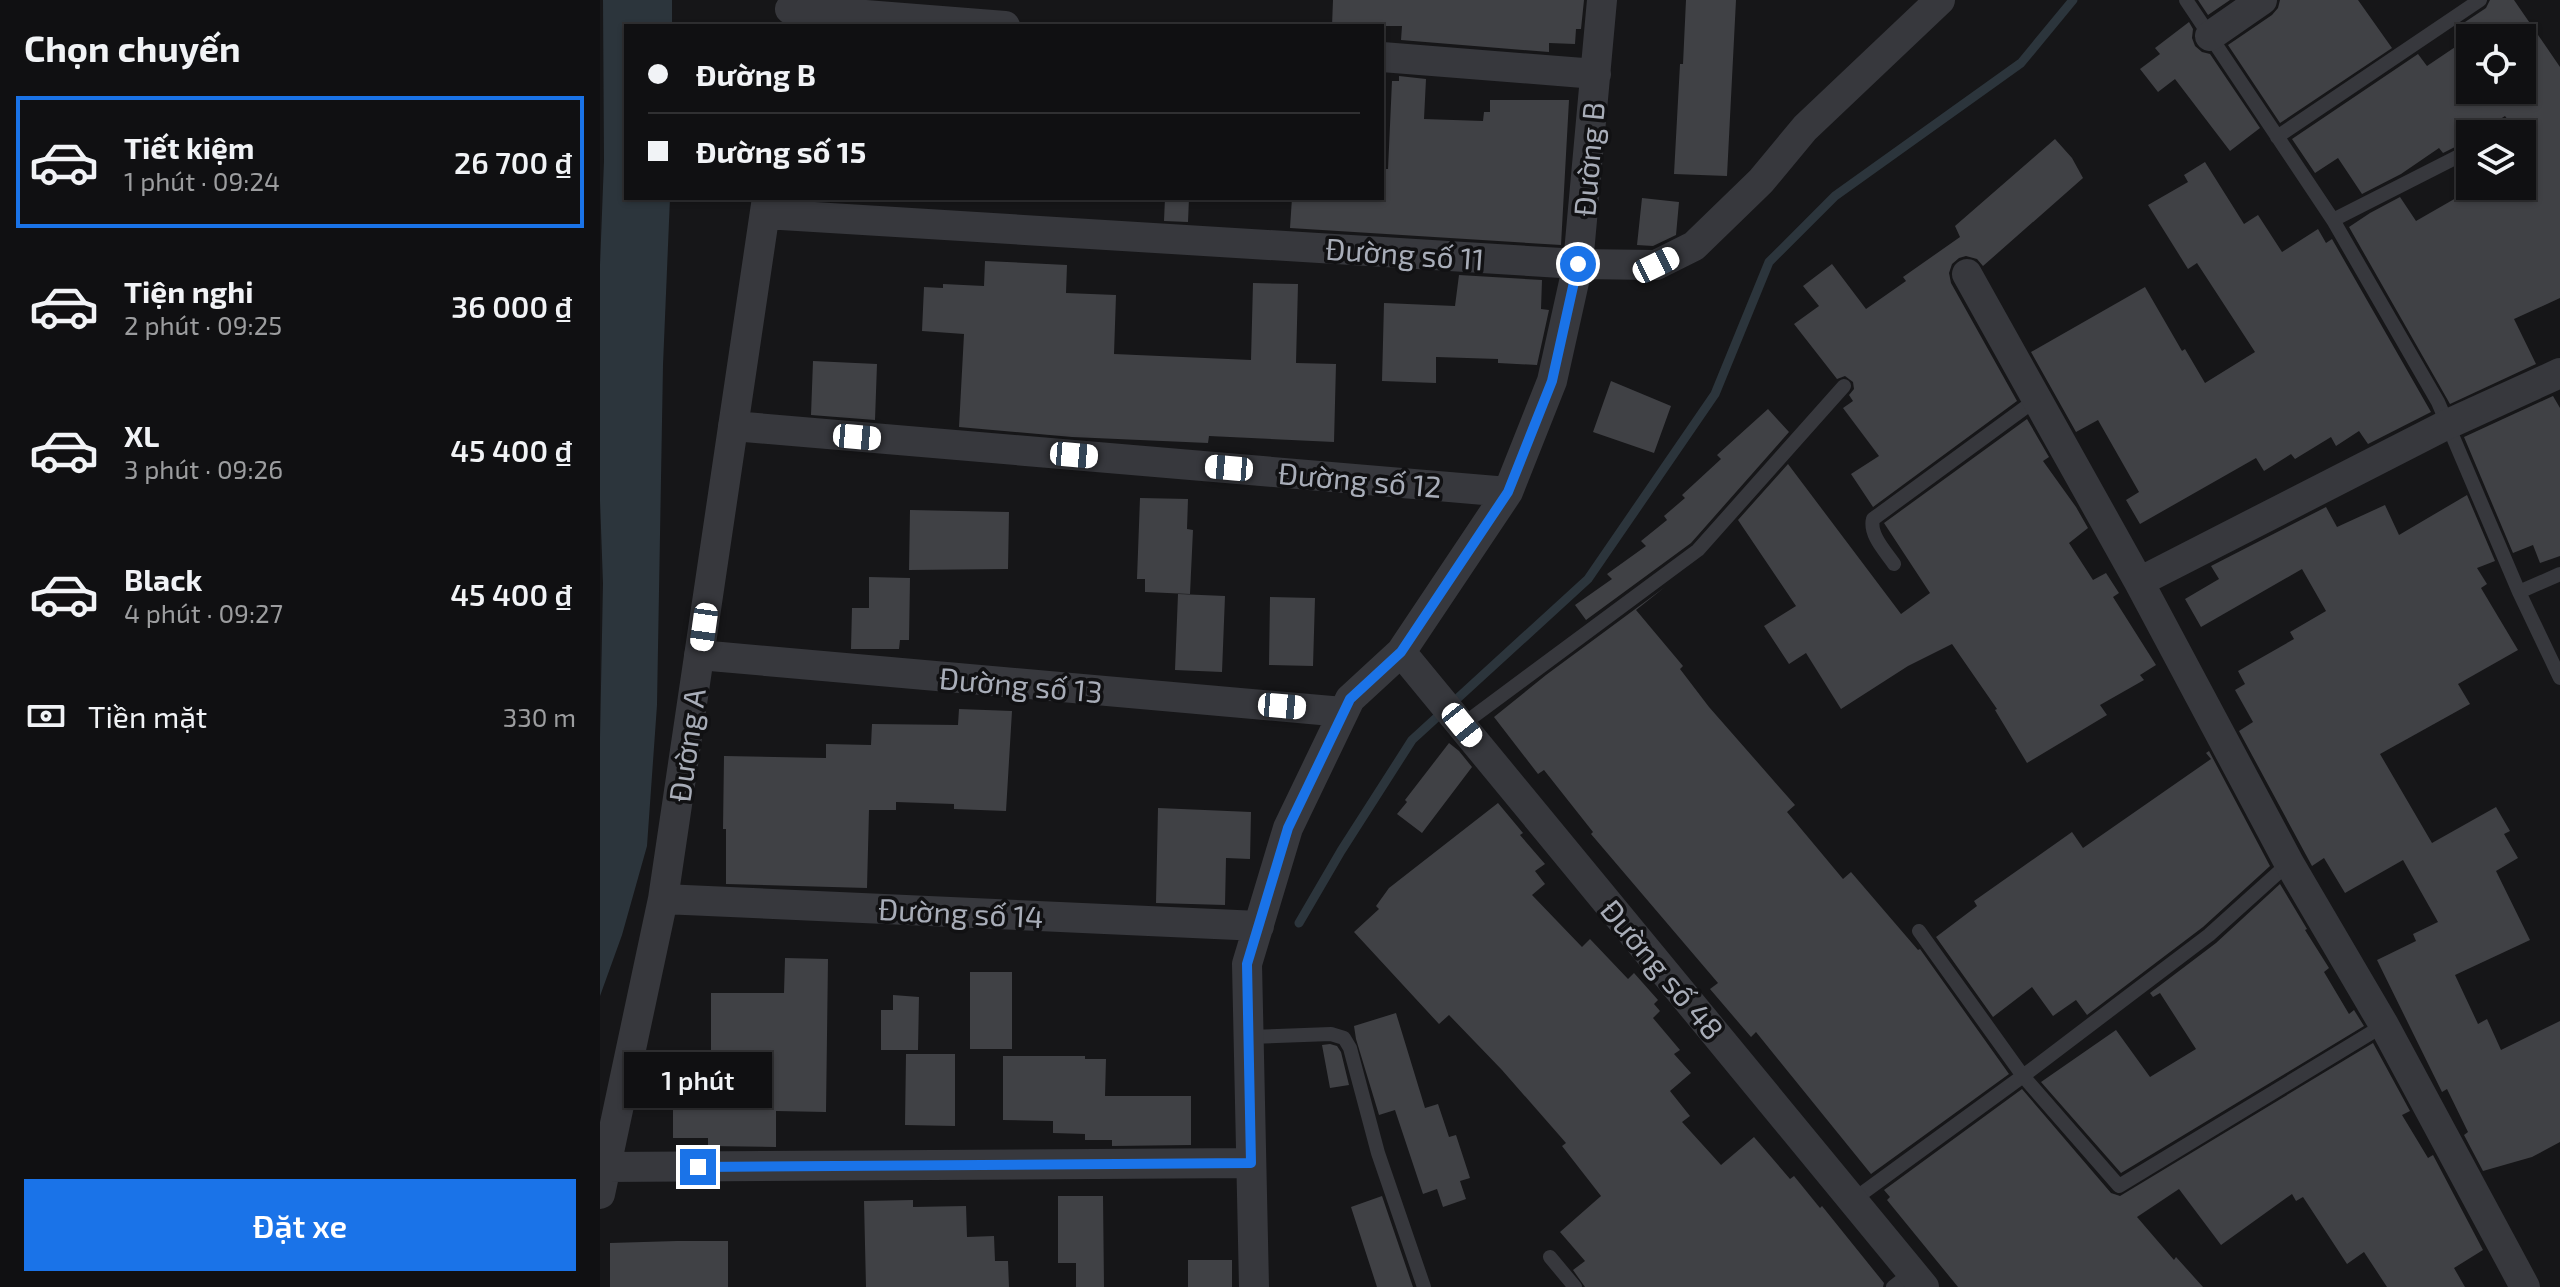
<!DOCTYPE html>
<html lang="vi">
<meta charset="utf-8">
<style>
body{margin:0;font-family:"Exo 2",sans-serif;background:#19191b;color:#f1f3f6;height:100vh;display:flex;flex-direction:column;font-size:30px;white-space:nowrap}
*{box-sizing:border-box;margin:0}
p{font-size:26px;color:#9c9d9f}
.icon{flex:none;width:44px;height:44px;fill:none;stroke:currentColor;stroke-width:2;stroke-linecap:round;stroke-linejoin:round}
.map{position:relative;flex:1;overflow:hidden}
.drawer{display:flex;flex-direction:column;background:#101012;width:600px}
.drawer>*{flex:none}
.hud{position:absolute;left:24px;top:24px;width:760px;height:176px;border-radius:0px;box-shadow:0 2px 6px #0004,0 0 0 2px #303032;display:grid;align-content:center;height:176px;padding:0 24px;background:#101012}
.tools{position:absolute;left:1856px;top:24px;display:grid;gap:16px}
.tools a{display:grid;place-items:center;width:80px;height:80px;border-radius:0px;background:#101012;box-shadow:0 2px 6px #0004,0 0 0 2px #303032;font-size:40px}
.end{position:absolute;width:36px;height:36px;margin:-18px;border:10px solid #1a73e8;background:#fff;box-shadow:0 0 0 4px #fff}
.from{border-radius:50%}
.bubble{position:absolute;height:56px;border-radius:0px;background:#101012;box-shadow:0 2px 6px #0004,0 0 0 2px #303032;font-size:26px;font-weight:600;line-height:56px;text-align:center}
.car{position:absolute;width:24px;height:48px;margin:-24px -12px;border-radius:10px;box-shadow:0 0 6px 2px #0007;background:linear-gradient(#fff 24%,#345 0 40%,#fff 0 76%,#345 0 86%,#fff 0)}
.hud b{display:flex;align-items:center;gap:28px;height:76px;font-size:30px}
.hud b+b{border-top:2px solid #303032}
.hud i{width:20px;height:20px;background:#f1f3f6}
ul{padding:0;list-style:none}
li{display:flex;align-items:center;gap:24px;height:132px;margin:0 16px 12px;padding:0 8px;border:4px solid transparent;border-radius:0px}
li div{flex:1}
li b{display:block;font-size:30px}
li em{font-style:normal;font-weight:600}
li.selected{border-color:#1a73e8}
li>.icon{width:72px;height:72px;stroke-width:1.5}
h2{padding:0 24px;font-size:36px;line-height:96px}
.pay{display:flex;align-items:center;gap:20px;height:88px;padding:0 24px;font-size:30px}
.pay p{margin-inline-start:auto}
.action{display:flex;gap:16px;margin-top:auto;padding:16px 24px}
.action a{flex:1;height:92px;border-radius:0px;background:#1a73e8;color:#fff;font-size:32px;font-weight:600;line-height:92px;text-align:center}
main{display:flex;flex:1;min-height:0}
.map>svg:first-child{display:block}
.water{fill:#2c353c}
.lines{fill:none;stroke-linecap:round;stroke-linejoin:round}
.stream{stroke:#2c353c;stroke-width:9}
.building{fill:#404145}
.service{stroke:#37383d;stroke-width:14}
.minor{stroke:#37383d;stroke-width:30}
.route{stroke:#1a73e8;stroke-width:10}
.labels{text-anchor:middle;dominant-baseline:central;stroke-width:7;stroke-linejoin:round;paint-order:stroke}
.street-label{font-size:30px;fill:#a8adb8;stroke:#111113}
</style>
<main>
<section class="drawer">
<h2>Chọn chuyến</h2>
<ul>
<li class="selected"><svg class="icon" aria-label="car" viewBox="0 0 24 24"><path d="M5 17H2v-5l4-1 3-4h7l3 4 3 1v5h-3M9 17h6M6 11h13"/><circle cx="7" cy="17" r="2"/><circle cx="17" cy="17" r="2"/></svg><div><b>Tiết kiệm</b><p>1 phút · 09:24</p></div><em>26 700 ₫</em></li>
<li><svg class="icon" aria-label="car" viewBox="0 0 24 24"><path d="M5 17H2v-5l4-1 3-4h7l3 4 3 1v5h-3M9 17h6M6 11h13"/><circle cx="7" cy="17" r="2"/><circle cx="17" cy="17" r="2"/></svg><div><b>Tiện nghi</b><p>2 phút · 09:25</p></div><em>36 000 ₫</em></li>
<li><svg class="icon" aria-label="car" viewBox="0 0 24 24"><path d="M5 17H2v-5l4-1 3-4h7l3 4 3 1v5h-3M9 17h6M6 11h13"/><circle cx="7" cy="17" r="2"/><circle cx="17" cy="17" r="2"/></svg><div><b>XL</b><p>3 phút · 09:26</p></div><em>45 400 ₫</em></li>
<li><svg class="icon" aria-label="car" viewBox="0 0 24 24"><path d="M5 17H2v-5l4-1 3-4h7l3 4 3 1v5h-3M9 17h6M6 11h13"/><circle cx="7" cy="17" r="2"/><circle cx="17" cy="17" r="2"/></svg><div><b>Black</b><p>4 phút · 09:27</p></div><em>45 400 ₫</em></li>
</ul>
<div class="pay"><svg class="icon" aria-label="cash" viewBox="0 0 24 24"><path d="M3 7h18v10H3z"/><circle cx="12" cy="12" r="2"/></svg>Tiền mặt<p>330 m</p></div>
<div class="action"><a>Đặt xe</a></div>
</section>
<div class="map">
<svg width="1960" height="1287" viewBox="0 0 1960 1287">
<rect width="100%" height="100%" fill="#161618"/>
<path class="water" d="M 3,0 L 72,0 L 72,26 L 26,26 L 26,198 L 70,198 L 63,365 L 57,705 L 47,846 L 22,935 L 0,996 L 0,737 L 3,583 L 0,501 L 0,265 L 4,161 Z"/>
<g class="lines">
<path class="stream" d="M 699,923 L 741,851 L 812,740 L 988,579 L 1115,394 L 1169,262 L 1235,196 L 1421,63 L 1473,0"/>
</g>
<path class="building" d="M 733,0 L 984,0 L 981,29 L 976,29 L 975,44 L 949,43 L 949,52 L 801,40 L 802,26 L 732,26 Z
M 1086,0 L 1136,0 L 1127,176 L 1074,174 L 1080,64 L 1083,64 Z
M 1598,0 L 1630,0 L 1608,15 Z
M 1680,0 L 1758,0 L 1792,48 L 1680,123 L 1628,45 L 1672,15 L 1678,8 Z
M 1890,0 L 1914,0 L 1960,67 L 1960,298 L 1914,319 L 1936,364 L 1850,404 L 1749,227 L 1770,213 L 1800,197 L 1816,221 L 1877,186 L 1922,186 L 1922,134 L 1918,134 L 1905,116 L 1877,134 L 1870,134 L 1870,144 L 1866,146 L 1857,146 L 1843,153 L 1839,148 L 1801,174 L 1762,194 L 1738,158 L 1715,173 L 1692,139 L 1818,54 L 1827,66 L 1870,37 L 1870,90 L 1922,90 L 1922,38 L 1876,38 L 1865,22 L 1886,8 Z
M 1589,22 L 1593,29 L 1592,38 L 1595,46 L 1602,52 L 1610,54 L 1660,128 L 1630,151 L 1575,79 L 1558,92 L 1540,69 L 1560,54 L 1555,48 Z
M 799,76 L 826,79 L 824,119 L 883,121 L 884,112 L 890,112 L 890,100 L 969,100 L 961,245 L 690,228 L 692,198 L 782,198 L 782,169 L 788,169 L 792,81 L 799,81 Z
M 1455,139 L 1472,158 L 1483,178 L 1383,266 L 1377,259 L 1366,256 L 1359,258 L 1352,264 L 1349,273 L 1351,283 L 1417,401 L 1273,507 L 1251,474 L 1279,456 L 1243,408 L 1253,401 L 1249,395 L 1254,389 L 1253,382 L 1245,376 L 1237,379 L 1194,324 L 1219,306 L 1203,286 L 1232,264 L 1266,309 L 1306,281 L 1303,277 L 1360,237 L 1355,226 Z
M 1605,162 L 1644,224 L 1658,215 L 1682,252 L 1718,229 L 1726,243 L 1732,239 L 1831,412 L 1768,444 L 1759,431 L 1736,446 L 1731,437 L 1695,459 L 1691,454 L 1664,471 L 1656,458 L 1540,524 L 1526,500 L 1539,492 L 1498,420 L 1476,432 L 1431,352 L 1545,287 L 1582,351 L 1585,349 L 1605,383 L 1655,352 L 1597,263 L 1588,269 L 1548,205 L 1588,182 L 1584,175 Z
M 565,198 L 589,198 L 588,222 L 564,221 Z
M 1042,198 L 1079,202 L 1076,235 L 1053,246 L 1037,245 Z
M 385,261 L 467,265 L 466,293 L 516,295 L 514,354 L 651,360 L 653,283 L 698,284 L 696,363 L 736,364 L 734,442 L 609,436 L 608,443 L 472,437 L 359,427 L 364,334 L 322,331 L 324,287 L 343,288 L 343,284 L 384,286 Z
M 859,275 L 942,280 L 941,309 L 949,310 L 937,365 L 898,363 L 898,359 L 836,357 L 836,383 L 782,381 L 784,303 L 855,306 Z
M 213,361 L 277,364 L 275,420 L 211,415 Z
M 1011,381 L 1071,406 L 1054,453 L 993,432 Z
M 1953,396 L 1960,408 L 1960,556 L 1940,563 L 1933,545 L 1913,553 L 1864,437 Z
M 1168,409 L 1189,432 L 1091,543 L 986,620 L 975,605 L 1012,579 L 1007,574 L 1046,546 L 1041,541 L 1067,520 L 1064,516 L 1085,498 L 1082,495 L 1121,459 L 1117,455 Z
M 1427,419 L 1449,457 L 1443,461 L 1476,507 L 1488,528 L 1469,543 L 1493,580 L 1506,573 L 1519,593 L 1513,597 L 1556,665 L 1540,675 L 1544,680 L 1500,705 L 1507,715 L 1427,763 L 1395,710 L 1397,709 L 1352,644 L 1308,666 L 1241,709 L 1206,653 L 1189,664 L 1164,626 L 1196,606 L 1138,520 L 1188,464 L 1301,614 L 1330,593 L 1284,523 Z
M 1867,495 L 1895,561 L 1877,568 L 1887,584 L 1881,588 L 1918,650 L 1858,684 L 1870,704 L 1780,754 L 1832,843 L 1896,807 L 1910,831 L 1904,834 L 1918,858 L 1896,871 L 1930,940 L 1855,975 L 1878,1024 L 1887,1019 L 1901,1050 L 1960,1021 L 1960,1142 L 1932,1157 L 1883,1171 L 1864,1135 L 1868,1132 L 1847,1089 L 1842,1092 L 1777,960 L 1816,941 L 1813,934 L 1838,922 L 1803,860 L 1745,893 L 1724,858 L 1712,866 L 1639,731 L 1653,722 L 1635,690 L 1645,684 L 1638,671 L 1694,639 L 1690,632 L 1726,611 L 1702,569 L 1601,627 L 1585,599 L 1619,579 L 1611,566 L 1726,507 L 1737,527 L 1785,505 L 1799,535 Z
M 540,498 L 588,499 L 587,529 L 593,530 L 590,594 L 545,592 L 545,579 L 537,579 Z
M 310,510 L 409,512 L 408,569 L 309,570 Z
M 269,577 L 310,578 L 309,640 L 300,640 L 299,649 L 251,649 L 252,608 L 269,608 Z
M 1065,587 L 1036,610 L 1083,666 L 1080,669 L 1109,707 L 1195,805 L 1187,812 L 1243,879 L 1251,872 L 1318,950 L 1320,949 L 1409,1074 L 1271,1174 L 1156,1032 L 1151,1037 L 1110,989 L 1118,983 L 991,834 L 993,832 L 944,770 L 938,774 L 894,717 L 946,675 Z
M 578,594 L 625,596 L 622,672 L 575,670 Z
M 670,597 L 715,598 L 713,666 L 669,665 Z
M 359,709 L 412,711 L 406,811 L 354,809 L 354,804 L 296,802 L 296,810 L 269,810 L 267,888 L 126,884 L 126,829 L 123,829 L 124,756 L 226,758 L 226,744 L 271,745 L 272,724 L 358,725 Z
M 849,743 L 859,751 L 872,767 L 822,833 L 797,814 L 807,802 L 805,800 Z
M 1609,751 L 1670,866 L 1603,927 L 1487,1015 L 1476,1000 L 1453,1016 L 1432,987 L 1393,1017 L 1336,937 L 1377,906 L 1374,901 L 1472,832 L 1483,848 L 1611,759 L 1606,753 Z
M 898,803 L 923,833 L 920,835 L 945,864 L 935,871 L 945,884 L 932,895 L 982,947 L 990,939 L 1028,979 L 1034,973 L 1058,1000 L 1054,1004 L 1060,1011 L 1053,1018 L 1080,1050 L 1074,1054 L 1091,1073 L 1070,1091 L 1090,1116 L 1082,1122 L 1121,1165 L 1154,1137 L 1190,1179 L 1194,1176 L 1220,1208 L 1222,1206 L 1284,1283 L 1283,1287 L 985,1287 L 973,1270 L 985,1261 L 960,1232 L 1001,1196 L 962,1146 L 966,1143 L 902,1070 L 849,1015 L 839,1024 L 754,932 L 779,909 L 776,906 L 789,888 Z
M 558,808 L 651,812 L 650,859 L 626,858 L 625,905 L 556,903 Z
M 1680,884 L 1707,929 L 1705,930 L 1729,968 L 1724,972 L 1749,1014 L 1754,1010 L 1764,1026 L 1521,1173 L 1441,1082 L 1516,1030 L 1550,1077 L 1596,1049 L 1560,993 L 1553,997 L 1550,993 L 1616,943 Z
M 185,958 L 228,959 L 226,1112 L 176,1111 L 176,1147 L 108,1146 L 108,1138 L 73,1138 L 73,1094 L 96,1095 L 96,1064 L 111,1065 L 111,993 L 184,993 Z
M 370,972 L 412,972 L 412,1049 L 370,1049 Z
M 293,995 L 319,997 L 318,1050 L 281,1050 L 281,1010 L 293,1010 Z
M 796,1013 L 825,1108 L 838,1104 L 849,1137 L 856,1135 L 870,1178 L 860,1181 L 866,1199 L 843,1207 L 837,1189 L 823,1194 L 795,1110 L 779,1115 L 756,1039 L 754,1026 Z
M 1773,1043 L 1810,1111 L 1802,1115 L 1828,1158 L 1833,1155 L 1883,1250 L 1854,1268 L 1865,1287 L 1787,1287 L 1764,1252 L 1747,1264 L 1703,1197 L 1696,1201 L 1692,1194 L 1621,1245 L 1579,1189 L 1537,1217 L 1574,1260 L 1576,1257 L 1603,1287 L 1358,1287 L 1287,1200 L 1290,1197 L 1284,1190 L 1422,1089 L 1511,1193 L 1520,1196 Z
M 730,1044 L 737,1046 L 741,1052 L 749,1085 L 730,1088 L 722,1045 Z
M 306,1054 L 355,1054 L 355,1126 L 305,1125 Z
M 403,1056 L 485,1056 L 485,1059 L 506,1059 L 505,1096 L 591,1096 L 591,1145 L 512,1146 L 512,1140 L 485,1140 L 485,1134 L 453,1133 L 453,1121 L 403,1120 Z
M 458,1196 L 503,1196 L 504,1287 L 476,1287 L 476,1263 L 458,1263 Z
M 782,1196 L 813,1287 L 777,1287 L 751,1207 Z
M 313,1200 L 313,1207 L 366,1206 L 367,1237 L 394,1236 L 395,1261 L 408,1261 L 409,1287 L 266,1287 L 264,1201 Z
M 77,1241 L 128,1241 L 128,1287 L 10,1287 L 10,1243 Z
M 588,1260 L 632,1260 L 632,1287 L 588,1287 Z"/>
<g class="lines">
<path class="service" d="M 1586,0 L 1733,220 L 1838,402 L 1919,592 L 1960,678
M 1677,137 L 1880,0
M 1733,220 L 1861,155
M 1294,564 C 1286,552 1269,535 1273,519 L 1437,399
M 1919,592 L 1960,574
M 862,725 L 1098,550 L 1244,386
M 1319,931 L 1423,1076 L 1519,1186 L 1784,1025
M 648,1037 L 731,1034 L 744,1038 L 750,1048 L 778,1153 L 824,1287
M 1253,1200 L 1423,1076 L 1609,935 L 1689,863
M 950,1257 L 975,1287
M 1293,1287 L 1312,1272"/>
<path class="minor" d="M 190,9 L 405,26
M 1610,36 L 1662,0
M 782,57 L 996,74
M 165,214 L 978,264 L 1056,265 L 1094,246 L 1161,181 L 1205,128 L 1340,0
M 1367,274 L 1539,582 L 1689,863 L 1784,1025 L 1925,1287
M 133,426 L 908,492
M 1539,582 L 1846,425 L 1960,373
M 801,652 L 1324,1287
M 99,655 L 743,712
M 63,899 L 659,926
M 6,1167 L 651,1163
M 0,1194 L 63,899 L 167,198
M 654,1287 L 647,964 L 688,828 L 750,699 L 801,652 L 908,492 L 952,381 L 978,264 L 1002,0"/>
</g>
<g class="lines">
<path class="route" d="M 98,1167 L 651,1163 L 647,964 L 688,828 L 750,699 L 801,652 L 908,492 L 952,381 L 978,264"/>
</g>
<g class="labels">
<g class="street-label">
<text transform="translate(988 159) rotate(-85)">Đường B</text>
<text transform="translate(805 253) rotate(4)">Đường số 11</text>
<text transform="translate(760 479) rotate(5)">Đường số 12</text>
<text transform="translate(421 684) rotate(5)">Đường số 13</text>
<text transform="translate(86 745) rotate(-82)">Đường A</text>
<text transform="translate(361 912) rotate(3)">Đường số 14</text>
<text transform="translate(1063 969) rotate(50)">Đường số 48</text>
</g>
</g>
</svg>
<div class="tools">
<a><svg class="icon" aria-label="locate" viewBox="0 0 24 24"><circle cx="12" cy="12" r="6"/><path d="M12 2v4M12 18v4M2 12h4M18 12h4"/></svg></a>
<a><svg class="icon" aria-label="layers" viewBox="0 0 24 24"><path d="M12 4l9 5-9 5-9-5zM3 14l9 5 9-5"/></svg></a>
</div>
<i class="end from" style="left:978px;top:264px"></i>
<i class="end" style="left:98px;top:1167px"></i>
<div class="bubble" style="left:24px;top:1052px;width:148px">1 phút</div>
<i class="car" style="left:1056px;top:265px;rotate:64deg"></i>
<i class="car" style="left:257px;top:437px;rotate:95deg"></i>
<i class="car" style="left:474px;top:455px;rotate:95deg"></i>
<i class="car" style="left:629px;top:468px;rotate:275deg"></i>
<i class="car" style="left:104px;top:627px;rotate:188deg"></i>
<i class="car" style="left:682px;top:706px;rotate:95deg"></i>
<i class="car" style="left:862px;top:725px;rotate:141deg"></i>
<div class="hud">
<b><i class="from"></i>Đường B</b>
<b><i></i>Đường số 15</b>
</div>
</div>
</main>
